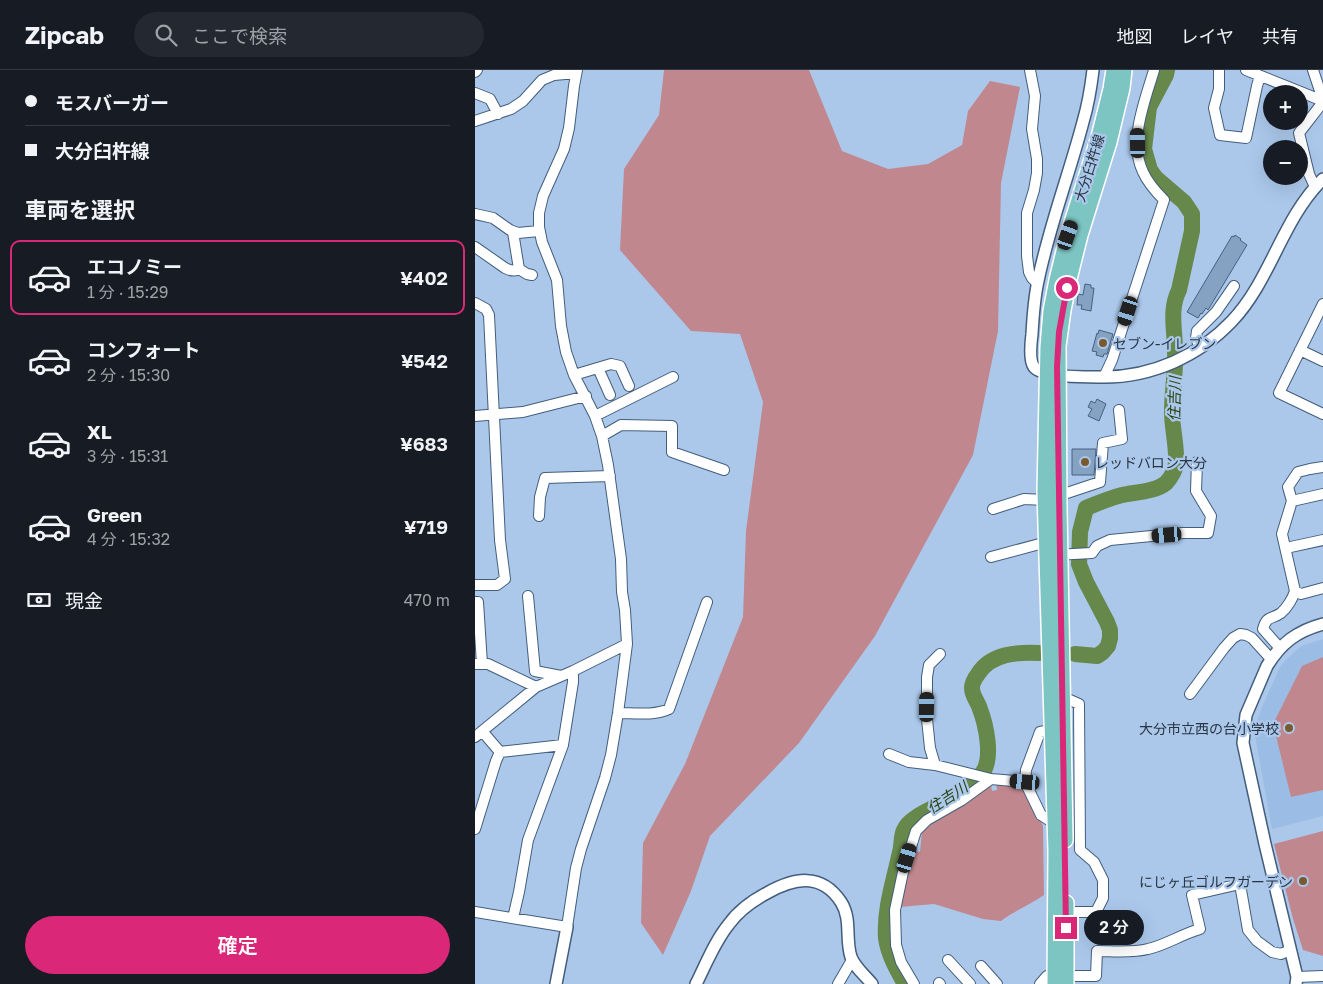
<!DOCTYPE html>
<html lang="ja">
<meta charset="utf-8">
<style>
body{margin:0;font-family:"Golos Text","Noto Sans JP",sans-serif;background:#242831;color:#f1f3f6;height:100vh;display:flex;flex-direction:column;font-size:19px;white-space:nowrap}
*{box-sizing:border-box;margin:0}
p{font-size:16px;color:#9ea1a6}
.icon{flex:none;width:28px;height:28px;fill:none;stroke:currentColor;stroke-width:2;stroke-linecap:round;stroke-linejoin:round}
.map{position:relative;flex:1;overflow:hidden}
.side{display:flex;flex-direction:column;background:#171b24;width:475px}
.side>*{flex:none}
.top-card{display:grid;align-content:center;height:110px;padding:0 25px;background:#171b24}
.tools{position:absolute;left:788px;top:15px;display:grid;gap:10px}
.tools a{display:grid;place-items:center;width:45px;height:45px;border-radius:50%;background:#171b24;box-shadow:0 5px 20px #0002;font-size:25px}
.end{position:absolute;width:22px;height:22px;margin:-11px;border:6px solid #db2777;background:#fff;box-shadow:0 0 0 2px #fff}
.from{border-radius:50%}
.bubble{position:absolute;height:35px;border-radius:18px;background:#171b24;box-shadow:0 5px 20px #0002;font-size:16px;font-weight:600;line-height:35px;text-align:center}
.car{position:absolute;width:15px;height:30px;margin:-15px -8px;border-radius:6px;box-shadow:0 0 4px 1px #0007;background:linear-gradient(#222 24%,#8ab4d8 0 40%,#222 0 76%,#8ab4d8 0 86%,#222 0)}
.top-card b{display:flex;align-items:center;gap:18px;height:48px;font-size:19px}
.top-card b+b{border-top:1px solid #363941}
.top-card i{width:12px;height:12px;background:#f1f3f6}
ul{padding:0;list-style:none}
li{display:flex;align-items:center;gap:15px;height:75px;margin:0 10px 8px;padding:0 15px;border:2px solid transparent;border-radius:10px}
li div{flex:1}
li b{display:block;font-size:19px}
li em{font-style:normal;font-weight:600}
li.current{border-color:#db2777}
li>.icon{width:45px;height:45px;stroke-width:1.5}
h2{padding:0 25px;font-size:22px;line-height:60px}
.pay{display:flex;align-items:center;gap:12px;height:55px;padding:0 25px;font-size:19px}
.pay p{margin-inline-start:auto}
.action{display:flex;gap:10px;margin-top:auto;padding:10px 25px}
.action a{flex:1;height:58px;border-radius:30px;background:#db2777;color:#fff;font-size:20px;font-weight:600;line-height:58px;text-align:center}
header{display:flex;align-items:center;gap:30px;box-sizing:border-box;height:70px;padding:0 25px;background:#171b24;border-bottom:1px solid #363941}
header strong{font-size:24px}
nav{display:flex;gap:28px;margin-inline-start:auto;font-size:18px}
.search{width:350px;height:45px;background:#242831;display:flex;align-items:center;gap:12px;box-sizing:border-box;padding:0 18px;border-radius:28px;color:#9ea1a6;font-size:19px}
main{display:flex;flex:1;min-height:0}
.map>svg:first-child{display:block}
.built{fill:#9bbde5}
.green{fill:#c0888e}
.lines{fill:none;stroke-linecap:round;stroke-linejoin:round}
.river{stroke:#66884a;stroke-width:16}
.building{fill:#86a2c3;stroke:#46607e}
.minor-casing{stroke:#435e7c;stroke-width:12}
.tertiary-casing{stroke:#435e7c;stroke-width:14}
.primary-casing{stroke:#fff;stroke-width:18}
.minor{stroke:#fff;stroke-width:10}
.tertiary{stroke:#fff;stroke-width:11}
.primary{stroke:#7dc5c3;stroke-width:15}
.route{stroke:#db2777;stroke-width:6}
.poi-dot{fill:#79592f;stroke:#abc8eb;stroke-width:2}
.labels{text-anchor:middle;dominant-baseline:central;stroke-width:4.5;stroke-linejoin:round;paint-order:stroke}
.street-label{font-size:14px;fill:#283442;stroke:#abc8eb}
.poi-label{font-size:14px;fill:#283442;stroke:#abc8eb;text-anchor:start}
.water-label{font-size:15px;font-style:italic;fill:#284012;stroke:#abc8eb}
</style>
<header>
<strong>Zipcab</strong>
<div class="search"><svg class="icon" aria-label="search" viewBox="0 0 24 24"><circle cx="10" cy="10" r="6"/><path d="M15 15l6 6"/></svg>ここで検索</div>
<nav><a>地図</a><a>レイヤ</a><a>共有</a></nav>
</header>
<main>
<section class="side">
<div class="top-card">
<b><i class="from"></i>モスバーガー</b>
<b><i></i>大分臼杵線</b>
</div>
<h2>車両を選択</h2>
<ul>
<li class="current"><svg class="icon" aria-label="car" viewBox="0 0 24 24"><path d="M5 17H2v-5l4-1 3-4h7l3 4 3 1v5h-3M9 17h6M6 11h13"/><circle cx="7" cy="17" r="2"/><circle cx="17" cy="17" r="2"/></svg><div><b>エコノミー</b><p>1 分 · 15:29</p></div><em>¥402</em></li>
<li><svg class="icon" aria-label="car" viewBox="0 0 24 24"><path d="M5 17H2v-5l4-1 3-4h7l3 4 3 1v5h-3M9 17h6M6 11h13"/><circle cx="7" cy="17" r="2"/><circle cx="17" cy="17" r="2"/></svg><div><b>コンフォート</b><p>2 分 · 15:30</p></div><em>¥542</em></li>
<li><svg class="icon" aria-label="car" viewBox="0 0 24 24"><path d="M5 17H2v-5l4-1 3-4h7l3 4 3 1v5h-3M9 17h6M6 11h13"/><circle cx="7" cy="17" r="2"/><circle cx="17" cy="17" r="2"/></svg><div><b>XL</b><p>3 分 · 15:31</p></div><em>¥683</em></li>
<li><svg class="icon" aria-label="car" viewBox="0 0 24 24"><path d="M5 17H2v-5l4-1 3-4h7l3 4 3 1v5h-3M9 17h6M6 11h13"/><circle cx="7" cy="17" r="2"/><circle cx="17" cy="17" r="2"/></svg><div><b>Green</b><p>4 分 · 15:32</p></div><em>¥719</em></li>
</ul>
<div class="pay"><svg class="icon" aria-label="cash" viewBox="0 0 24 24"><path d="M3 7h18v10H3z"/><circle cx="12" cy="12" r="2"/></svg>現金<p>470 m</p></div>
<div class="action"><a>確定</a></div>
</section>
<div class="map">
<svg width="848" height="914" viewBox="0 0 848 914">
<rect width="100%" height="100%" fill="#abc8eb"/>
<path class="built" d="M 848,569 L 848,746 L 797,759 L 780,665 L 782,651 L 787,637 L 805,597 L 813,588 L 826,576 Z"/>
<path class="green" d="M 189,0 L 334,0 L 367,81 L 413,99 L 453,94 L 487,75 L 493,41 L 515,11 L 545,17 L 526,113 L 523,261 L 498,385 L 400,566 L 324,673 L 235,766 L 216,821 L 188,885 L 166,853 L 168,773 L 210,694 L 268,547 L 271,461 L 288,332 L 265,264 L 216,261 L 145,180 L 149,99 L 184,45 Z
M 848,587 L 848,720 L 816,727 L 798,654 L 827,596 Z
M 521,712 L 546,715 L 555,729 L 568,756 L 569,825 C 555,835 539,841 526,851 L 508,849 L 459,834 L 425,837 L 438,781 L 445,782 L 447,760 L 495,730 L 516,715 L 517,721 L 522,720 Z
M 848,761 L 848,886 L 828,880 L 818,849 L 799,774 Z"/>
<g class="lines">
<path class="river" d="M 600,584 L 622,586 L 628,582 L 633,576 L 635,568 L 635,560 L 632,552 L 611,512 L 604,494 L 605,462 L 611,438 C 623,433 635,428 647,425 C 661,422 680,422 691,413 C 696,408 701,399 701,392 C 702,376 697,359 697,342 C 697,322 701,301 700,281 C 700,259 694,240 704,220 L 717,161 L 717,144 L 709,132 L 681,108 L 675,100 L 669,79 L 674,37 L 691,5 L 692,0
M 430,914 C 422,900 413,884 411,868 C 409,839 419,810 425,782 C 427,776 426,765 429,760 C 431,756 436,751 439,749 C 444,745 450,742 456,739 C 470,731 500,715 508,702 C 518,687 511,655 505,639 C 503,632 497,626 497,618 C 497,613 500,608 503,604 C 516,583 543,582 564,583"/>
</g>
<path class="building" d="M 760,165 L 766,169 L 765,170 L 772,175 L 733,240 L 731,238 L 727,244 L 726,243 L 723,248 L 712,242 L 757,166 L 759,167 Z
M 610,214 L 616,215 L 616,218 L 619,218 L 616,241 L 606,239 L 607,235 L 602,235 L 603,224 L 608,225 Z
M 624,260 L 638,264 L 632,284 L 629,284 L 628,287 L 621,285 L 622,282 L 617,281 L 622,263 L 623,264 Z
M 622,329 L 631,334 L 624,351 L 613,346 L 617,339 L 613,337 L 616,331 L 620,333 Z
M 597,379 L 621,379 L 619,405 L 597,405 Z"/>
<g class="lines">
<g class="minor-casing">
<path id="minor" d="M 555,0 L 560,26 L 557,59 L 562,89 L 562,103 L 559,120 L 552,143 L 552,186 L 554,202 L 557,208 L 562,213
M 744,0 L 744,19 L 739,38 L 745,65 L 771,68 L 782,16 L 785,6
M 771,0 L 848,31
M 838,0 L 848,30
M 0,2 L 2,0
M 0,23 L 15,29 L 23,44
M 0,51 L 36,39 L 48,31 L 67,10 L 79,5 L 101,3
M 840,117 L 834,104 L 824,63 L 848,32
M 0,144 L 18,148 L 35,160 L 43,163 L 64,161
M 0,177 L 30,198 C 34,200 40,202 44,199 L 38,162
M 44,199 L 52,204 L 57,205
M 0,233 L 11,239 L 14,245 L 25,470 L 30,509 L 22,515 L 0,515
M 848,234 L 804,323 L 848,344
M 725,278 L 721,268 L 722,261 L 741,242 L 759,216
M 825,280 L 848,291
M 123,298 L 135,325
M 99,305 L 136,294 L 145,296 L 154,316
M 629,307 L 637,290 L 689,130 C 680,121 673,113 668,102 C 653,71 670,31 679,0
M 0,346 L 48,342 L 111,326
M 120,346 L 198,307
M 127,366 L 146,355 L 197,356 L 197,382 L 249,400
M 817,431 L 813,417 L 823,402 L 835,399 L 848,397
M 518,439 L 549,429 L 571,430 L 625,412 L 628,373 L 647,369 L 644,340
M 64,446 L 65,427 L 70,408 L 135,406
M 811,478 L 848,470
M 580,485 L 617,483 L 622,476 L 635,470 L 708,463 L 733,463 L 736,446 L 721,421 L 722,392
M 516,487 L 572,472
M 820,521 L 826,524 L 848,518
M 53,526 L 60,601 L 86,606
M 0,532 L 3,532 L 7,594
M 804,577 L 788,559 C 792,545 796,550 806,543 C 812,538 818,528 820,521 L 807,464 L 817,431 L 848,424
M 0,594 L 13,594 L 61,617
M 715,624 L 749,578 L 758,568 L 765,564 L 771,565 L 777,568 L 796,589
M 582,630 L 595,630 L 604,634 L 605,780 L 619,792 L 628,810 L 628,828 L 621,842 L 586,842
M 143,643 C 159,643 179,646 194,639 L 232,532
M 7,661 L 25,682 L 88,675
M 0,667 L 61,617 L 98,601 L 152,574
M 414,684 L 434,692 L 460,695 L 516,709 L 550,712 L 551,700 L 565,662 L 582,659
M 460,695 L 455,678 L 452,649 L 452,607 L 454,595 L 465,584
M 550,712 L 566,745 L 580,754
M 0,759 L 21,691 L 25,682
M 0,842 L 92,857 L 101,798 L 106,779 L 130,708 L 136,685 L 143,643 L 152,574 L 150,540 L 147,522 L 146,489 L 133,395 L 127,366 L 120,346 L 99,305 L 91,282 L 86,256 L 82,210 L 67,172 L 64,157 L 64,143 L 68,126 L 89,79 L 94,58 L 99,16 L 102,0
M 38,848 L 44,822 L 53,770 L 88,675 L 98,612 L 98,601
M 473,890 L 495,914
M 506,896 L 522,914
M 822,907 L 848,906
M 464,913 L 465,914
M 363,914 L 377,890
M 439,914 L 426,892 L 421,875 L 420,840 L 428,802 L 441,761 L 452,750 L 487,730 L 516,709
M 565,914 L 572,906 L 621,906 L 622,881 C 637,881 658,883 673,879 C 691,875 707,864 725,859 L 717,825 L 765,814 L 773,860 L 782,871 L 797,882 L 806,884 L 815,880"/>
</g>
<g class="tertiary-casing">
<path id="tertiary" d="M 618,0 C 616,17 613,35 608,52 C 594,105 574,157 563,211 C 559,229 558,246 557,264 C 556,272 554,291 559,297 C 567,308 616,307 629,307 C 677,307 724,286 757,251 C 796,210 807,149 848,109
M 81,914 L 92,857
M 221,914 C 231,894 240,871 254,854 C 264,840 277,831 292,823 C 319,808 346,802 366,832 C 377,849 370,869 376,887 C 380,898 390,905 397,914
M 821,914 L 822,907 L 790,774 L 768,673 L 771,645 L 792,596 C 806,573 822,561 848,554"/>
</g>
<g class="primary-casing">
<path id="primary" d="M 590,770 L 584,438 L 583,276 L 588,240 L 595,205 L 605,165 L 634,72 L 647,18 L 649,0
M 591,833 L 591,914
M 580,914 L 581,781 L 570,422 L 573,277 L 576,241 L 582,210 L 593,165 L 624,67 L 636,19 L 639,0"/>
</g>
<use href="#minor" class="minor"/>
<use href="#tertiary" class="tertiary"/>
<use href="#primary" class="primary"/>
</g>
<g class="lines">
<path class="route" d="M 591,858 L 582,297 L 584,262 L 592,218"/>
</g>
<g class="poi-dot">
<circle cx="628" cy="273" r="5"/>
<circle cx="610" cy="392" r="5"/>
<circle cx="814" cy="658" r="5"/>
<circle cx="828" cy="811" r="5"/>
</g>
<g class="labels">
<g class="street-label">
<text transform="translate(614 98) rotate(-73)">大分臼杵線</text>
</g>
<g class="poi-label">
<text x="638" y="273">セブン-イレブン</text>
<text x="620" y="392">レッドバロン大分</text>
<text x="804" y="658" text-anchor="end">大分市立西の台小学校</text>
<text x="818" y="811" text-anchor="end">にじヶ丘ゴルフガーデン</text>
</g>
<g class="water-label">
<text transform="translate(699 329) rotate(-89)">住吉川</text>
<text transform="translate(472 727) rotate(-33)">住吉川</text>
</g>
</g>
</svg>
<div class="tools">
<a>+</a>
<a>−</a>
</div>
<i class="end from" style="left:592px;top:218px"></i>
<i class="end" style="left:591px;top:858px"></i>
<div class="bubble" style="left:609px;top:840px;width:60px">2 分</div>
<i class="car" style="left:663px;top:73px;rotate:359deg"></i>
<i class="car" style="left:593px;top:165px;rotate:19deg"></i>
<i class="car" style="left:653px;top:241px;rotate:198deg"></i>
<i class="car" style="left:692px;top:465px;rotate:265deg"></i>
<i class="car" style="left:452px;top:637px;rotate:1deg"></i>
<i class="car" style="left:550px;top:712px;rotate:275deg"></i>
<i class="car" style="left:432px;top:788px;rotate:17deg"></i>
</div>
</main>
